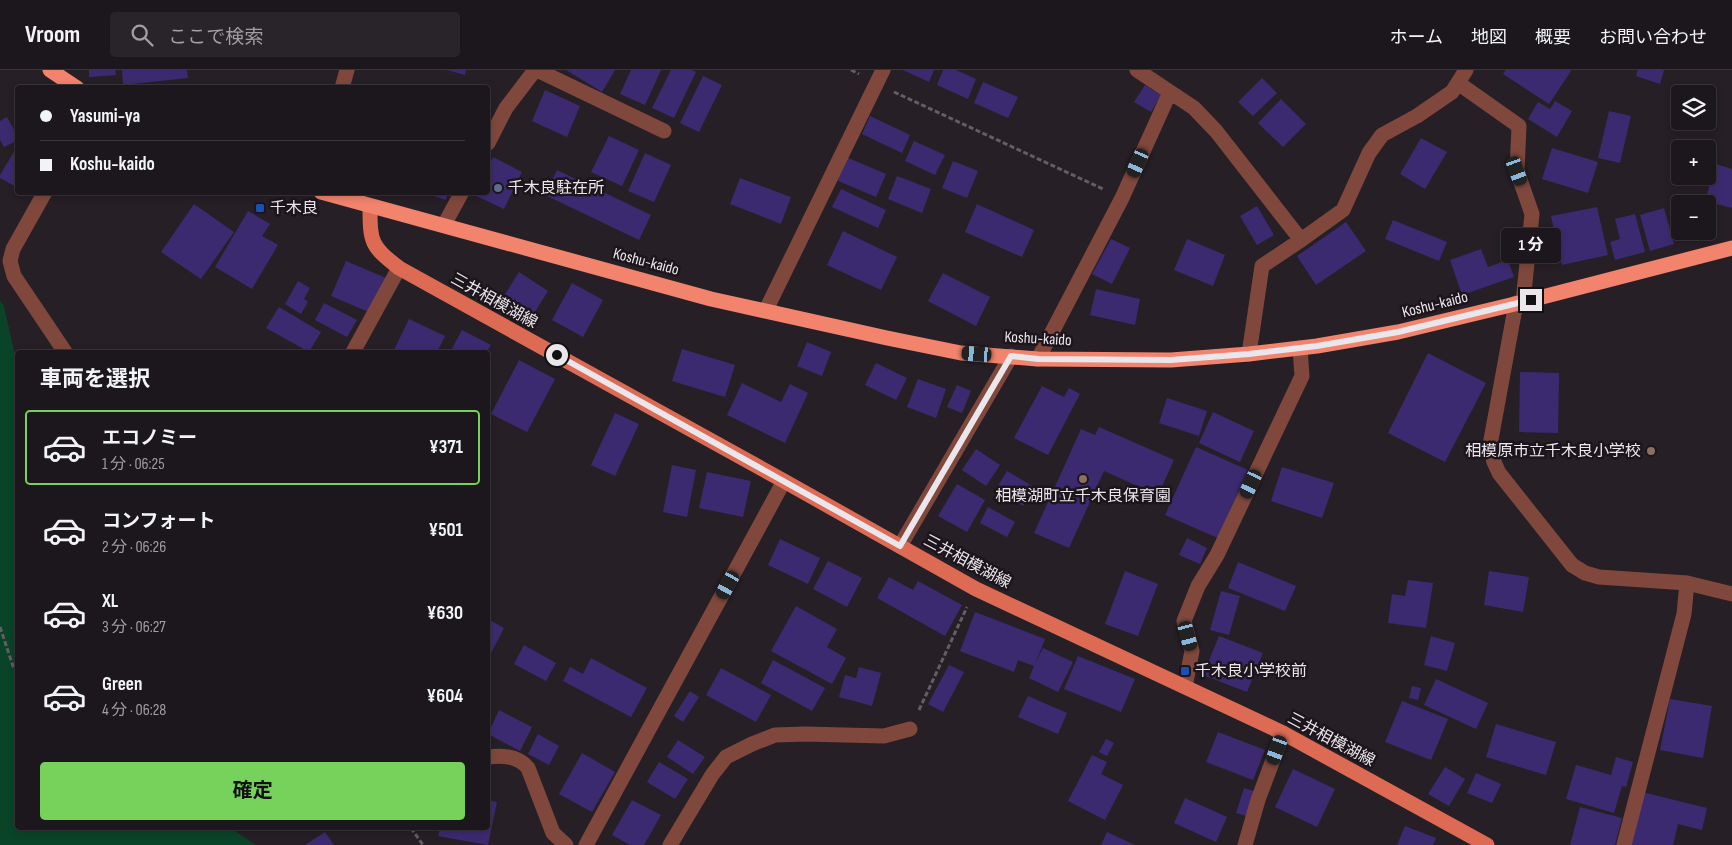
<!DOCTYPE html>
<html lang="ja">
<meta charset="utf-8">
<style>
body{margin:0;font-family:"Sofia Sans Condensed","Noto Sans JP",sans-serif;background:#292429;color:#f1f3f6;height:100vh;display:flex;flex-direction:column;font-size:19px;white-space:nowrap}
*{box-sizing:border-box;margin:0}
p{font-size:16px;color:#a09fa3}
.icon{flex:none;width:28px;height:28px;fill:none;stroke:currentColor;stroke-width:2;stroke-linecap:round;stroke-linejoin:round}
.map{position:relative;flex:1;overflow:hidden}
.side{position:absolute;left:15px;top:280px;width:475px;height:480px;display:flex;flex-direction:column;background:#1c171c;border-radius:5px;box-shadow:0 2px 8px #0003,0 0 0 1px #3a363b}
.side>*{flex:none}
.top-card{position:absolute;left:15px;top:15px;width:475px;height:110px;border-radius:5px;box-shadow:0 2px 8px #0003,0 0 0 1px #3a363b;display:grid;align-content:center;height:110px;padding:0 25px;background:#1c171c}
.fabs{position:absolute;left:1671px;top:15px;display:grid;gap:10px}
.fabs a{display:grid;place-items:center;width:45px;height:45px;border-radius:5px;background:#1c171c;box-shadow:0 2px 8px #0003,0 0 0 1px #3a363b;font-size:25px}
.end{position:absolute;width:22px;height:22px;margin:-11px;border:6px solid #ebe6eb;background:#111;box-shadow:0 0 0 2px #111}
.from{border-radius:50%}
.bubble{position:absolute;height:35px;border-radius:5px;background:#1c171c;box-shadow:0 2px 8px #0003,0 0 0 1px #3a363b;font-size:16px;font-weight:700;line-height:35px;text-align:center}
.car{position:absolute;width:15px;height:30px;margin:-15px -8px;border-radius:6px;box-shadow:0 0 4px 1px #0007;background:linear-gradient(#222 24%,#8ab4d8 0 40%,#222 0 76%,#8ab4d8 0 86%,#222 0)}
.top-card b{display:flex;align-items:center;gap:18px;height:48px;font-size:19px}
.top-card b+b{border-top:1px solid #3a363b}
.top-card i{width:12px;height:12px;background:#f1f3f6}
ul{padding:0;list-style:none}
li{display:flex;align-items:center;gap:15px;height:75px;margin:0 10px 8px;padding:0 15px;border:2px solid transparent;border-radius:5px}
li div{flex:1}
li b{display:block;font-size:19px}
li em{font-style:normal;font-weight:700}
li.active{border-color:#76d25a}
li>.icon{width:45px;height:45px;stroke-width:1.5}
h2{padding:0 25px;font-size:22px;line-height:60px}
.button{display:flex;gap:10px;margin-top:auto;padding:10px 25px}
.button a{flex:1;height:58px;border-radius:5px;background:#76d25a;color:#111;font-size:20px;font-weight:700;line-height:58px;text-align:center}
header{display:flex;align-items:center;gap:30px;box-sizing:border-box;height:70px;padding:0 25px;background:#1c171c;border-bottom:1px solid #3a363b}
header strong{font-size:24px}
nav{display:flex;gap:28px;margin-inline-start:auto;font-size:18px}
.search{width:350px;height:45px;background:#292429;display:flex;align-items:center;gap:12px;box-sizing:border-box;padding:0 18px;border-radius:5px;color:#a09fa3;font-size:19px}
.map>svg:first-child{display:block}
.green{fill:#094428}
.building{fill:#3c2a70}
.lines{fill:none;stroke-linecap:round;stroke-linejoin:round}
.path{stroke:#645d64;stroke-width:3;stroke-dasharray:5 2.5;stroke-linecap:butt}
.minor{stroke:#80483c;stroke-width:15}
.major{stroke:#dd6a52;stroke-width:15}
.highway{stroke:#f2836c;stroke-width:15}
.route{stroke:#ebe6eb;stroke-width:6}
.service-dot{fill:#5c6f8a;stroke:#1c161c;stroke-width:2}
.transit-dot{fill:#1a4fb4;stroke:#1c161c;stroke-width:2}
.education-dot{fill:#8d6e63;stroke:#1c161c;stroke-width:2}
.labels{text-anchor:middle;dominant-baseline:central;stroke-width:5;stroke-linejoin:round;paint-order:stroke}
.poi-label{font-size:16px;fill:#ebe6eb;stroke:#1c161c;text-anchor:start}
.street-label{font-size:16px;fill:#ebe6eb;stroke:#1c161c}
</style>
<header>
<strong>Vroom</strong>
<div class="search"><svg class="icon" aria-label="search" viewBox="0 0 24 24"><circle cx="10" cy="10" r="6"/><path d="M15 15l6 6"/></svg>ここで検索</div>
<nav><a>ホーム</a><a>地図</a><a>概要</a><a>お問い合わせ</a></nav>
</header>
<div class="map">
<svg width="1732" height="775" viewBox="0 0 1732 775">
<rect width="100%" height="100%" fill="#261f26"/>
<path class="green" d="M 0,231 L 4,236 L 18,299 L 18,758 L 230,758 L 256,775 L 0,775 Z"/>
<path class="building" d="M 89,0 L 115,0 L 116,5 L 89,7 Z
M 122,0 L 187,0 L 188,8 L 123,15 Z
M 447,0 L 466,0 L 465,5 Z
M 566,0 L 615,0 L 602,22 Z
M 631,0 L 661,0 L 645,35 L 620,24 Z
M 671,0 L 691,0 L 696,2 L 674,48 L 652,38 Z
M 903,0 L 934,0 L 929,12 Z
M 943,0 L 956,0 L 976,9 L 968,29 L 937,15 Z
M 1506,0 L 1570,0 L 1571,1 L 1549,34 L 1503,4 Z
M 1638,0 L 1664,0 L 1660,14 L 1636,6 Z
M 703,6 L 722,15 L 699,62 L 680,53 Z
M 1262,8 L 1277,23 L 1253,46 L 1238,32 Z
M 983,12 L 1018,27 L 1008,48 L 974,33 Z
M 1145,15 L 1161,25 L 1151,42 L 1134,32 Z
M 545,20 L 580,36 L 567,67 L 532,51 Z
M 1281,29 L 1306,54 L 1283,77 L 1258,53 Z
M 1555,31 L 1572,41 L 1557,67 L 1528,49 L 1538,32 L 1550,39 Z
M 1609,41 L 1631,46 L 1620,93 L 1598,88 Z
M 870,46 L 910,65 L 902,83 L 862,64 Z
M 7,47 L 18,67 L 18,70 L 4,77 L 0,70 L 0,51 Z
M 609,66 L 639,80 L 622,116 L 591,102 Z
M 1421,68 L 1447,82 L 1425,119 L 1400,104 Z
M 914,71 L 945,85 L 935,105 L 905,91 Z
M 18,75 L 18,118 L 0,108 L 0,105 Z
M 1552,78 L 1598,92 L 1588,123 L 1542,109 Z
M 645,83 L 671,95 L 654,132 L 628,121 Z
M 493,87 L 522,102 L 504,139 L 474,125 L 475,122 L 488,122 L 488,98 Z
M 846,87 L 886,104 L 876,127 L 836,110 Z
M 953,91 L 978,101 L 967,128 L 942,118 Z
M 1716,94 L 1732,99 L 1732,138 L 1705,131 Z
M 557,100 L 651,145 L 639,170 L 545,125 Z
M 897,106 L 931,119 L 922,143 L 888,129 Z
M 740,108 L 791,127 L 781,154 L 730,134 Z
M 841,119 L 886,140 L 878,158 L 832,137 Z
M 422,122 L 448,122 L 446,130 Z
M 194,134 L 234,162 L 201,209 L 161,182 Z
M 977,134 L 1034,160 L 1022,187 L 965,162 Z
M 1257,136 L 1274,165 L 1257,175 L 1240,146 Z
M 1597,137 L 1608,185 L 1562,195 L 1551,146 Z
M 1664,138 L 1674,174 L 1650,181 L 1640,145 Z
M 248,141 L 270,154 L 262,166 L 278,175 L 252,219 L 215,197 Z
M 1635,144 L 1645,182 L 1615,190 L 1610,172 L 1620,169 L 1615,149 Z
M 1393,150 L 1447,172 L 1439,191 L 1385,169 Z
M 1346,152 L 1366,181 L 1316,215 L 1297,186 Z
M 843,161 L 897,187 L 881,220 L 827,195 Z
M 1111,169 L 1130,178 L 1112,214 L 1092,204 Z
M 1187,169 L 1225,185 L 1213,216 L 1174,200 Z
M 1481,179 L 1488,197 L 1508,190 L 1514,207 L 1462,225 L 1450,190 Z
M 346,191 L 386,208 L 371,243 L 331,226 Z
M 519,202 L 548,221 L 533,245 L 504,226 Z
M 943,203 L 990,227 L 976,256 L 928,231 Z
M 298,211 L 310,218 L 304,229 L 308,232 L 301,244 L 285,234 Z
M 572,213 L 603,230 L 583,267 L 552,250 Z
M 1096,219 L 1140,229 L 1135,255 L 1090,245 Z
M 324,233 L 357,250 L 347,267 L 315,250 Z
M 279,237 L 321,262 L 309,282 L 266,258 Z
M 409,249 L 445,266 L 437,282 L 393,282 Z
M 462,260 L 491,275 L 486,282 L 450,282 Z
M 807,272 L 831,282 L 822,306 L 797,296 Z
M 682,279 L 735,295 L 725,327 L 672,311 Z
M 1428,283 L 1486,313 L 1445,392 L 1388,363 Z
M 519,290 L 555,309 L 527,362 L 491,344 Z
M 876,293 L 907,308 L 896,330 L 865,315 Z
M 1520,302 L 1559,303 L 1558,363 L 1519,362 Z
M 918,309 L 946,319 L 936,348 L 907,337 Z
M 742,313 L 781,332 L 790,314 L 808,323 L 785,373 L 727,345 Z
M 957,315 L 971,321 L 962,343 L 947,337 Z
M 1042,316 L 1064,327 L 1069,318 L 1080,324 L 1048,385 L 1014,368 Z
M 1167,328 L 1207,341 L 1199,366 L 1159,353 Z
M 1213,342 L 1254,361 L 1240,392 L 1199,373 Z
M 615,343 L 639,354 L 615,406 L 591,395 Z
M 1099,357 L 1174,390 L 1158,425 L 1104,401 L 1069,478 L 1034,463 L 1081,359 L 1095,365 Z
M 1196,377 L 1248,400 L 1218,468 L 1165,445 Z
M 976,379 L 1000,395 L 986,416 L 962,400 Z
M 672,395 L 696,400 L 687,447 L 663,442 Z
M 1282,397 L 1334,413 L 1322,448 L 1271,431 Z
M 1007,401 L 1034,417 L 1023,436 L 996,419 Z
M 707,402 L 751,411 L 743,447 L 699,438 Z
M 957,414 L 985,430 L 967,462 L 938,446 Z
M 988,437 L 1015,452 L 1007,467 L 980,453 Z
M 1187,468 L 1207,478 L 1200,494 L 1179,485 Z
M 780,469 L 820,488 L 808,514 L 768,495 Z
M 828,491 L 862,508 L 847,537 L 813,519 Z
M 1238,492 L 1296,516 L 1285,541 L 1228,518 Z
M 1125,501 L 1158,514 L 1138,566 L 1105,554 Z
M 1489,501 L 1529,507 L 1523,542 L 1484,535 Z
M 889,507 L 913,520 L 918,511 L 962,535 L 945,566 L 877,528 Z
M 1408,510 L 1433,513 L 1426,558 L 1388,553 L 1392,524 L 1405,526 Z
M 1221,521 L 1240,526 L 1229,565 L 1210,560 Z
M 796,536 L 837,559 L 827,577 L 846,588 L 832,614 L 771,581 Z
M 975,542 L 1045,569 L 1035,594 L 1043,578 L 1073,592 L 1058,622 L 1029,608 L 1034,596 L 1018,590 L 1014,602 L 960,581 Z
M 488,549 L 504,558 L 488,589 Z
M 1219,566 L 1263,583 L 1247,622 L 1203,605 Z
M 1431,566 L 1455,573 L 1447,601 L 1424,595 Z
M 524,575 L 556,593 L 546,611 L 514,594 Z
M 1078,586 L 1135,609 L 1121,642 L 1064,619 Z
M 591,588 L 647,618 L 631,647 L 563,611 L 570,597 L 583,604 Z
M 773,590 L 825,618 L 812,641 L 761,613 Z
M 949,595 L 964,602 L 943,642 L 928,634 Z
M 859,597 L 881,603 L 872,636 L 839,627 L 845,605 L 856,608 Z
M 721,598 L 771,625 L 756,652 L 706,625 Z
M 1436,609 L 1488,633 L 1476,659 L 1424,635 Z
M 1412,616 L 1421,618 L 1418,630 L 1409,628 Z
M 690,621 L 699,627 L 683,652 L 674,646 Z
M 1028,626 L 1067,643 L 1058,664 L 1018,647 Z
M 1670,629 L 1712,636 L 1703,688 L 1660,680 Z
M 1402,631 L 1448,649 L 1431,690 L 1385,672 Z
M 499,640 L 532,657 L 520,681 L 488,664 Z
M 1496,654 L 1556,672 L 1546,705 L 1486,687 Z
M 1218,662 L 1265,680 L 1253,710 L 1206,692 Z
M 538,664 L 559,676 L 549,695 L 528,684 Z
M 1106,669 L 1114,673 L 1107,686 L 1099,682 Z
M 678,670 L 705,687 L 693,704 L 667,687 Z
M 582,683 L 615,702 L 592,742 L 559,724 Z
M 1092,685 L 1107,692 L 1101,704 L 1123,715 L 1105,750 L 1068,731 Z
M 1616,687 L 1633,692 L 1626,717 L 1622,716 L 1614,743 L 1566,729 L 1576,695 L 1611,705 Z
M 659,692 L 688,709 L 675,729 L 647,712 Z
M 1445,697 L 1465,709 L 1449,736 L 1428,724 Z
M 1293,699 L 1335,719 L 1317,757 L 1275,737 Z
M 1476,703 L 1501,714 L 1492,733 L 1467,723 Z
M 1244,718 L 1257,722 L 1250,747 L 1236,743 Z
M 1642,722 L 1707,738 L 1702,760 L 1678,754 L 1673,775 L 1629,775 Z
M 1185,728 L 1227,747 L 1216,772 L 1174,753 Z
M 488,730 L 497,732 L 488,775 L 438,766 L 440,758 L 488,758 Z
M 632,730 L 661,745 L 644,775 L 630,775 L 612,765 Z
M 1580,737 L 1622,748 L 1615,775 L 1570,775 Z
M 1405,756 L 1436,768 L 1433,775 L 1397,775 Z
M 325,762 L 334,775 L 305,775 Z
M 1107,762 L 1135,775 L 1101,775 Z"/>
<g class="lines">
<path class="path" d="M 851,0 L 859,4
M 894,22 L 1103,119
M 0,557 L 14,599 L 18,602
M 919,640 L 967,537
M 411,758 L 423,775"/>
<path class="minor" d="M 537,0 L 664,61
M 1137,0 L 1194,38 L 1216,61 L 1301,170
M 1458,13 L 1519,56 L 1517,101 L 1532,144 L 1523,232
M 342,18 L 347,0
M 488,73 L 506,38 L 535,0
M 45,122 L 13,179 L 10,191 L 14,206 L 65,282
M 444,155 L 462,122
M 1516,233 L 1490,375 L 1494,392 L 1499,403 L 1572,495 L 1585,503 L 1599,507 L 1687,513 L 1732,524
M 766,240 L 883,0
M 353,282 L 399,198
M 1249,284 L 1262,196 L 1301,170 L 1343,140 L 1369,83 L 1382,65 L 1417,46 L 1452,22 L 1466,0
M 1038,289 L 1122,128 L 1170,22
M 900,476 L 1011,286
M 1185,617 L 1192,581 L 1184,551 L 1198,516 L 1217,485 L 1302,306 L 1300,278
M 488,687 C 502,685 518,686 528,698 L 553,763 L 566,775
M 586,775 L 784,411
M 670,775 L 712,705 L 726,687 L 752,674 L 775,665 L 805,664 L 884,666 L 910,659
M 1245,775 L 1258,730 L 1283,663
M 1624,775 L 1684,544 L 1687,513"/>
<path class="major" d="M 370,137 C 370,173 371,176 399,198 L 784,411 L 976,519 L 1283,663 L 1487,775"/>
<path class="highway" d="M 50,0 L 77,18
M 321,122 L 711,229 L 887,268 L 961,283 L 1038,289 L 1171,290 L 1249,284 L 1317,276 L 1398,262 L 1523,232 L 1732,178"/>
</g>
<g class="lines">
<path class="route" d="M 557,285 L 900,476 L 1011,286 L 1038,289 L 1171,290 L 1249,284 L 1317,276 L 1398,262 L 1531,230"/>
</g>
<circle class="service-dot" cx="498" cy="118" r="5"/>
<g class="transit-dot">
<rect x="255" y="133" width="10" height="10" rx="2.5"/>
<rect x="1180" y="596" width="10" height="10" rx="2.5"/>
</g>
<g class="education-dot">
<circle cx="1651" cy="381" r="5"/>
<circle cx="1083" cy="409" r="5"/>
</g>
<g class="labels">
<g class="poi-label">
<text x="508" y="118">千木良駐在所</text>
<text x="270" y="138">千木良</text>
<text x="1641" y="381" text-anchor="end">相模原市立千木良小学校</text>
<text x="1083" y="426" text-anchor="middle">相模湖町立千木良保育園</text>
<text x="1195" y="601">千木良小学校前</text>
</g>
<g class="street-label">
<text transform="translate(646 192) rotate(15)">Koshu-kaido</text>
<text transform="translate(494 231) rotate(29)">三井相模湖線</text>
<text transform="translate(1435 235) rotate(-14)">Koshu-kaido</text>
<text transform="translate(1038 269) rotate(3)">Koshu-kaido</text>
<text transform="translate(967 492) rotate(28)">三井相模湖線</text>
<text transform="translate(1331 670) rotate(28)">三井相模湖線</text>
</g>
</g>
</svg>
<div class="fabs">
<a><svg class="icon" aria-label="layers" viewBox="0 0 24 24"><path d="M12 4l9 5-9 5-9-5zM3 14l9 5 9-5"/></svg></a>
<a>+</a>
<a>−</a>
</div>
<i class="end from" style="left:557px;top:285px"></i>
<i class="end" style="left:1531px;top:230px"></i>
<div class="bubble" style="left:1501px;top:158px;width:60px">1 分</div>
<i class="car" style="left:1138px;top:93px;rotate:204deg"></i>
<i class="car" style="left:1517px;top:101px;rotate:160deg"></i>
<i class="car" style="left:977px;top:284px;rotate:274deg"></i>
<i class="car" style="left:1251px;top:414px;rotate:205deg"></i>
<i class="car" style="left:728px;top:515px;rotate:209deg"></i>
<i class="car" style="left:1188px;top:566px;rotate:165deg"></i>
<i class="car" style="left:1277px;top:680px;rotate:200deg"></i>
<div class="top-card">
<b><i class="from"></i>Yasumi-ya</b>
<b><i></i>Koshu-kaido</b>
</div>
<section class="side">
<h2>車両を選択</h2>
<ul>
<li class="active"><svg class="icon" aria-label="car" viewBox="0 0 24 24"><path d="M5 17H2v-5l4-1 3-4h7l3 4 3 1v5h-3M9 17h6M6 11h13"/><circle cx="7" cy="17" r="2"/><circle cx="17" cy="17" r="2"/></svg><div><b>エコノミー</b><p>1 分 · 06:25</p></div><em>¥371</em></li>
<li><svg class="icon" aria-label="car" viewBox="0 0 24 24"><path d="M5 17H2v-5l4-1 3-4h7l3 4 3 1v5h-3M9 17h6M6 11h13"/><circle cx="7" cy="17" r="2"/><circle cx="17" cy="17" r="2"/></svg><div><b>コンフォート</b><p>2 分 · 06:26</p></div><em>¥501</em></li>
<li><svg class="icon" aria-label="car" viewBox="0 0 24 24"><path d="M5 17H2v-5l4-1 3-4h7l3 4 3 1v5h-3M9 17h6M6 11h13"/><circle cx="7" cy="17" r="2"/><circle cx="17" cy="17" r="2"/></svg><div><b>XL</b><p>3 分 · 06:27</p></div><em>¥630</em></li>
<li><svg class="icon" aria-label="car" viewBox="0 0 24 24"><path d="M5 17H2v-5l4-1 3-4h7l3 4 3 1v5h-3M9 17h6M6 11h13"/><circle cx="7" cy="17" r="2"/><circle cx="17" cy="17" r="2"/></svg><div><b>Green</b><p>4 分 · 06:28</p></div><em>¥604</em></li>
</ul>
<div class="button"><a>確定</a></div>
</section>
</div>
